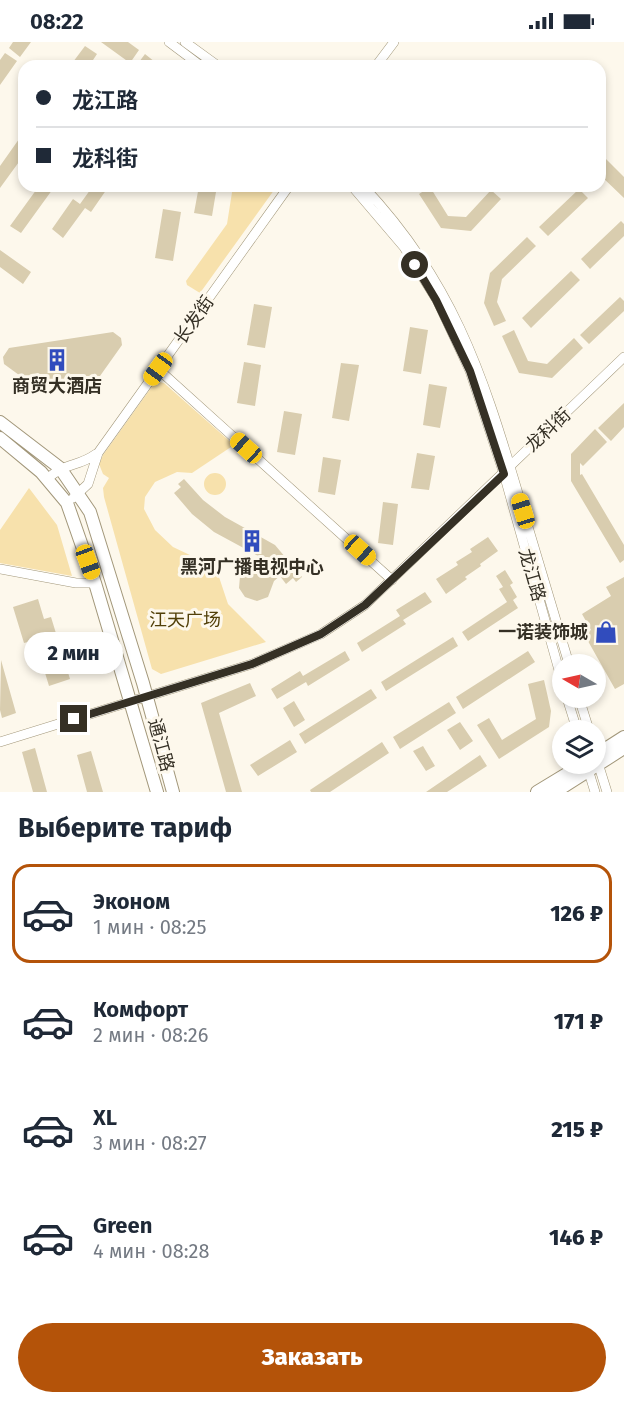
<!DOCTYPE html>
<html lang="ru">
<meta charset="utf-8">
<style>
body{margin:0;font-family:"Fira Sans","Noto Sans SC",sans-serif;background:#f2f2f3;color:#1f2937;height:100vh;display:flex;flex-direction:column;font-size:22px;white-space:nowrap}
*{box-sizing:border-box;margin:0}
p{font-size:20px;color:#747a83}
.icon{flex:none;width:33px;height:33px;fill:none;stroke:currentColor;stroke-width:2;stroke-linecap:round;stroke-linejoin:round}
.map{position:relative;height:750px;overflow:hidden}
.drawer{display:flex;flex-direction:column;background:#fff;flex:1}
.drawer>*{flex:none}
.banner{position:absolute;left:18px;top:18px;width:588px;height:132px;border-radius:18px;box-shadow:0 3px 9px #0003;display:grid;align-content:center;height:132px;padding:0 18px;background:#fff}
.needle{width:39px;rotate:279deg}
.tools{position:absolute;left:552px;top:612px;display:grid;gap:12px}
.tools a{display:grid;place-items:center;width:54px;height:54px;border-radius:50%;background:#fff;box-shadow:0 3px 9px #0003;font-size:30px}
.end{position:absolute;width:27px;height:27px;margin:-14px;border:8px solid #353025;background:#fff;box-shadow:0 0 0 3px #fff}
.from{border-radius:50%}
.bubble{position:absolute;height:42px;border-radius:21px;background:#fff;box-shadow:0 3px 9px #0003;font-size:20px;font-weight:800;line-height:42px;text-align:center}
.car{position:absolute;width:18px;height:36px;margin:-18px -9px;border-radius:8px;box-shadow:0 0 4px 2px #0007;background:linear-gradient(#f5c518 24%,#345 0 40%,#f5c518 0 76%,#345 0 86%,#f5c518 0)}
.banner b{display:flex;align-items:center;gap:21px;height:57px;font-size:22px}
.banner b+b{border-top:2px solid #e0e1e3}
.banner i{width:15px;height:15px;background:#1f2937}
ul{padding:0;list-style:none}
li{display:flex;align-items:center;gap:18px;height:99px;margin:0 12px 9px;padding:0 6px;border:3px solid transparent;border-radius:18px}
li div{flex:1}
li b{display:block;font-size:22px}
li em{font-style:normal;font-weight:800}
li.on{border-color:#b45309}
li>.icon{width:54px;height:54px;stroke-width:1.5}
h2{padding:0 18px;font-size:27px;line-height:72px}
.button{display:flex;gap:12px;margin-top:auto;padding:12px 18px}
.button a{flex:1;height:69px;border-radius:36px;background:#b45309;color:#fff;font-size:24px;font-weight:800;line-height:69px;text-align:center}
.status{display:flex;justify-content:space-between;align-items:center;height:42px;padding:0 30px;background:#fff;direction:ltr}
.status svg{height:16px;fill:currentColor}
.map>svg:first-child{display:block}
.green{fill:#f7e1ac}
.building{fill:#d9cdaf}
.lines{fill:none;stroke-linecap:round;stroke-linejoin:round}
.minor-casing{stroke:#a2977a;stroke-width:10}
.major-casing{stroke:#a2977a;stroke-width:14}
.minor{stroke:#fff;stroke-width:9}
.major{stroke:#fff;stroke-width:12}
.route{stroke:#353025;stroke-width:8}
.labels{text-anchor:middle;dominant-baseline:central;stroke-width:6;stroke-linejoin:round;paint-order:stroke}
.street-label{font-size:18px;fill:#353025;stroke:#fdf8ec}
.poi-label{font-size:18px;font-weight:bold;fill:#353025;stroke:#fdf8ec}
.park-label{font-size:18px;fill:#524009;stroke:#fdf8ec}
</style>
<div class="status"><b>08:22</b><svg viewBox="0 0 49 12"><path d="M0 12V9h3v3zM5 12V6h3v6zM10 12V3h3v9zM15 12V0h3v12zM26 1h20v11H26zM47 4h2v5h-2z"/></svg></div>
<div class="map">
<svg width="624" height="750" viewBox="0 0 624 750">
<rect width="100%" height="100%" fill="#fdf8ec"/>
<path class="green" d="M 233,144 L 277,144 L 200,251 L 187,243 L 186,239 L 227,182 Z
M 156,339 L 164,341 L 234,403 L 192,431 L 177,430 L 155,440 L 145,455 L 144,467 L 155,488 L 173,505 L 211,523 L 219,535 L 228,562 L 266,600 L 161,632 L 152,627 L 104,455 L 103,446 L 109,436 L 103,432 L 99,422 L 103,413 Z
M204 442a11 11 0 1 1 22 0a11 11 0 1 1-22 0Z
M 29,446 L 57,483 L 72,534 L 0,521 L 0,488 Z"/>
<path class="building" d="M 13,0 L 31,0 L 20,15 L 9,6 Z
M 101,0 L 128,0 L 139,8 L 130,21 Z
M 85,4 L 97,12 L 89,24 L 70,24 Z
M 5,11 L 17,19 L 0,43 L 0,18 Z
M 145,12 L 160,24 L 136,24 Z
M 24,90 L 24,113 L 0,146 L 0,124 Z
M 600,111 L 624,135 L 624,156 L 600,133 Z
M 39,144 L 55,144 L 21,191 L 10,184 Z
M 93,144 L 109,144 L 91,170 L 85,166 L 63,196 L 52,187 L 73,157 L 80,162 Z
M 199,144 L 217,144 L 212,174 L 194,171 Z
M 430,145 L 448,174 L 466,175 L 491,148 L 501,157 L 471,189 L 441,186 L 419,152 Z
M 579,147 L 588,156 L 548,194 L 539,185 Z
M 163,167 L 181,170 L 173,219 L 155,216 Z
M 621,179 L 624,182 L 624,194 L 590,227 L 581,217 Z
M 527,195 L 536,204 L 502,237 L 497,260 L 506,279 L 494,284 L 484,261 L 490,231 Z
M 0,208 L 31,230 L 23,242 L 0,225 Z
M 571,229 L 580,238 L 531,286 L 522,276 Z
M 620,255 L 624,259 L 624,269 L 589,302 L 580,293 Z
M 254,262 L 272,265 L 265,306 L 247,303 Z
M 410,285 L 428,288 L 421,332 L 403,329 Z
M 514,288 L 528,319 L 547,322 L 574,296 L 583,306 L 552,336 L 519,331 L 502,294 Z
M 113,290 L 121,296 L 122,303 L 100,334 L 34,344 L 4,322 L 3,315 L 9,306 Z
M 244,320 L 261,323 L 255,364 L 237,361 Z
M 341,321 L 359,323 L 349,379 L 332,376 Z
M 429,342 L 447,345 L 440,386 L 423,383 Z
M 624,361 L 624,385 L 611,399 L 598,386 Z
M 284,369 L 302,372 L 295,413 L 277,410 Z
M 595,387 L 607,400 L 583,424 L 580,421 L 580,433 L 582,432 L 624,503 L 624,518 L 620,521 L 571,439 L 571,412 Z
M 417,411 L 435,414 L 429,448 L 411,446 Z
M 323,415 L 341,418 L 335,453 L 318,450 Z
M 184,437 L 203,458 L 225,475 L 275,503 L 302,535 L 296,540 L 293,536 L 286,542 L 280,534 L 274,539 L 268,555 L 257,559 L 245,555 L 239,546 L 240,534 L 262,516 L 214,490 L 192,472 L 174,451 L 181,445 L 178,442 Z
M 383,460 L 398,462 L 393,503 L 378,501 Z
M 488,495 L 498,509 L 480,522 L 481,524 L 465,535 L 467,537 L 446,552 L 436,537 L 458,523 L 456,520 L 472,510 L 470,507 Z
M 505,528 L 513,541 L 510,543 L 517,555 L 513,558 L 518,566 L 468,599 L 462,590 L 507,560 L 499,547 L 503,545 L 496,534 Z
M 624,535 L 624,642 L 615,647 L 584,592 L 591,588 L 582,572 L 611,554 L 606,545 Z
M 425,550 L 432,560 L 403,578 L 406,582 L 362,610 L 357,601 L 400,574 L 396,568 Z
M 38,557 L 44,577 L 51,575 L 70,637 L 49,644 L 35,598 L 24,601 L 13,565 Z
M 453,595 L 458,604 L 386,649 L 381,640 Z
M 345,609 L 350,618 L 308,644 L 306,640 L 277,657 L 271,647 L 300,629 L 303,634 Z
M 528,609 L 535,620 L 463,667 L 456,655 Z
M 1,618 L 16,671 L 2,676 L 0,668 Z
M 544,638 L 551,669 L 549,685 L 499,717 L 477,683 L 489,676 L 502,698 L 536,677 L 528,642 Z
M 250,641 L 256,654 L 219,671 L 242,750 L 226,750 L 201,661 Z
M 371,647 L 377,656 L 305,702 L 299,692 Z
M 294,659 L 305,678 L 294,685 L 283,666 Z
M 449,660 L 456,671 L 400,707 L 393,695 Z
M 460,680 L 473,699 L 460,708 L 447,688 Z
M 290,698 L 297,710 L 258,734 L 250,723 Z
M 382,700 L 389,711 L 330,750 L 311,750 L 310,748 Z
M 423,704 L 435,724 L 426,729 L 413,709 Z
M 35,706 L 47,750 L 33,750 L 22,710 Z
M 91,709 L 103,750 L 87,750 L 77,713 Z
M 480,713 L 487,724 L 447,750 L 426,750 Z"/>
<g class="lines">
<g class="minor-casing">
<path id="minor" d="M 169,0 L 201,24
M 185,0 L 218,24
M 376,24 L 394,0
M 352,144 L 404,205 L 437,258 L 470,329 L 504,432 L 562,639
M 363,144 C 451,237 482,329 517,448 C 534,506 552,564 569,622
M 158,327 L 392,538
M 48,436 C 67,420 78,425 96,412
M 73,456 L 88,442 L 98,411 L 289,144
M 0,527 L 76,541 L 95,541
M 567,656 L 577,688
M 579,656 L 589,688
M 0,700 L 252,622 L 321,592 L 365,563 L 624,315
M 597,718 L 607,750
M 587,724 L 595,750"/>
</g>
<g class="major-casing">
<path id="major" d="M 0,380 L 60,426 L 90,470 L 143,641 L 173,750
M 0,396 L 41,430 L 67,461 L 95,541 L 157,750
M 596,713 L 624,695
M 537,750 L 583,722
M 555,750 L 624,706"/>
</g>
<use href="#minor" class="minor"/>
<use href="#major" class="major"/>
</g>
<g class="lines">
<path class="route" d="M 74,677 L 252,622 L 321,592 L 365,563 L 504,432 L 470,329 L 436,258 L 415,223"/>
</g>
<defs>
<g id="building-bare" transform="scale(1.8)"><path d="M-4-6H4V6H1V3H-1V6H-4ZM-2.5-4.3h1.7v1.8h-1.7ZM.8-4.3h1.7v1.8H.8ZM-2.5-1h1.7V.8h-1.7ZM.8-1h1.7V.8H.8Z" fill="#314cbd" stroke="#fdf8ec" stroke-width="2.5" paint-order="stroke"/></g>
<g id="shop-bare" transform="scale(1.8)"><path d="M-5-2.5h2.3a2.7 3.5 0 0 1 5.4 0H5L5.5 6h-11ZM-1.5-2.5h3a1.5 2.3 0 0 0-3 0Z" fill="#314cbd" stroke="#fdf8ec" stroke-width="2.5" paint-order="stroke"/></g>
</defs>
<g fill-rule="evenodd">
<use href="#building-bare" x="57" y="318"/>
<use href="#building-bare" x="252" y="499"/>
<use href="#shop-bare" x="606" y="590"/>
</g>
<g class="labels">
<g class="street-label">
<text transform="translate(194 278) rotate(-55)">长发街</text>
<text transform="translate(548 388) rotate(-43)">龙科街</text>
<text transform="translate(532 533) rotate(74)">龙江路</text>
<text transform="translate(161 703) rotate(75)">通江路</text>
</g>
<g class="poi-label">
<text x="57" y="344">商贸大酒店</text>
<text x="252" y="525">黑河广播电视中心</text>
<text x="588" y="590" text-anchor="end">一诺装饰城</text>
</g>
<g class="park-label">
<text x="185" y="578">江天广场</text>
</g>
</g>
</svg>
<div class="tools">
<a><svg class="needle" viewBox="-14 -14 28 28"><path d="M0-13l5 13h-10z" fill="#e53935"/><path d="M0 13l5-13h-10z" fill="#747a83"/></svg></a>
<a><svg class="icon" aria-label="layers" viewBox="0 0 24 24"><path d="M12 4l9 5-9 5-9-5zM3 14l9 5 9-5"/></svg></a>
</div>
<i class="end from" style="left:415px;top:223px"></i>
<i class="end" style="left:74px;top:677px"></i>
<div class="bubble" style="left:24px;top:590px;width:99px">2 мин</div>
<i class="car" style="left:158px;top:327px;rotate:216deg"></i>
<i class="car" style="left:246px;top:406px;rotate:312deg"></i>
<i class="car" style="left:523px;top:469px;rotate:343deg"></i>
<i class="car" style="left:360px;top:508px;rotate:132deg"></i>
<i class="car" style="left:88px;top:520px;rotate:160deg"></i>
<div class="banner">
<b><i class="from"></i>龙江路</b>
<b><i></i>龙科街</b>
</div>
</div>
<section class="drawer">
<h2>Выберите тариф</h2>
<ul>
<li class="on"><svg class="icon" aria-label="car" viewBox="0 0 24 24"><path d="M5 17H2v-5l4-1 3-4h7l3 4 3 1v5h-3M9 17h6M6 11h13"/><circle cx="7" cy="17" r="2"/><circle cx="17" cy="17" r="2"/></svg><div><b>Эконом</b><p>1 мин · 08:25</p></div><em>126 ₽</em></li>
<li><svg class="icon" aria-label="car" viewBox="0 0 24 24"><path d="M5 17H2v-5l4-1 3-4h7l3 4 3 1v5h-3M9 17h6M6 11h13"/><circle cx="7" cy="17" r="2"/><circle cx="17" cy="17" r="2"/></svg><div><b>Комфорт</b><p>2 мин · 08:26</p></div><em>171 ₽</em></li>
<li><svg class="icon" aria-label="car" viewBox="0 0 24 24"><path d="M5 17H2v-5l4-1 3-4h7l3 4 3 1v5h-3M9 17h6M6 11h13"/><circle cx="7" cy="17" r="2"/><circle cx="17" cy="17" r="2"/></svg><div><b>XL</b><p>3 мин · 08:27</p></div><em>215 ₽</em></li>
<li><svg class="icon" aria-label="car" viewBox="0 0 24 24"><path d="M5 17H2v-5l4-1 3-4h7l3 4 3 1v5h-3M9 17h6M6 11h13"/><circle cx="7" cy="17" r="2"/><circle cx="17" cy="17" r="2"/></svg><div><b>Green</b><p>4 мин · 08:28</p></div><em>146 ₽</em></li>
</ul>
<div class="button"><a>Заказать</a></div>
</section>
